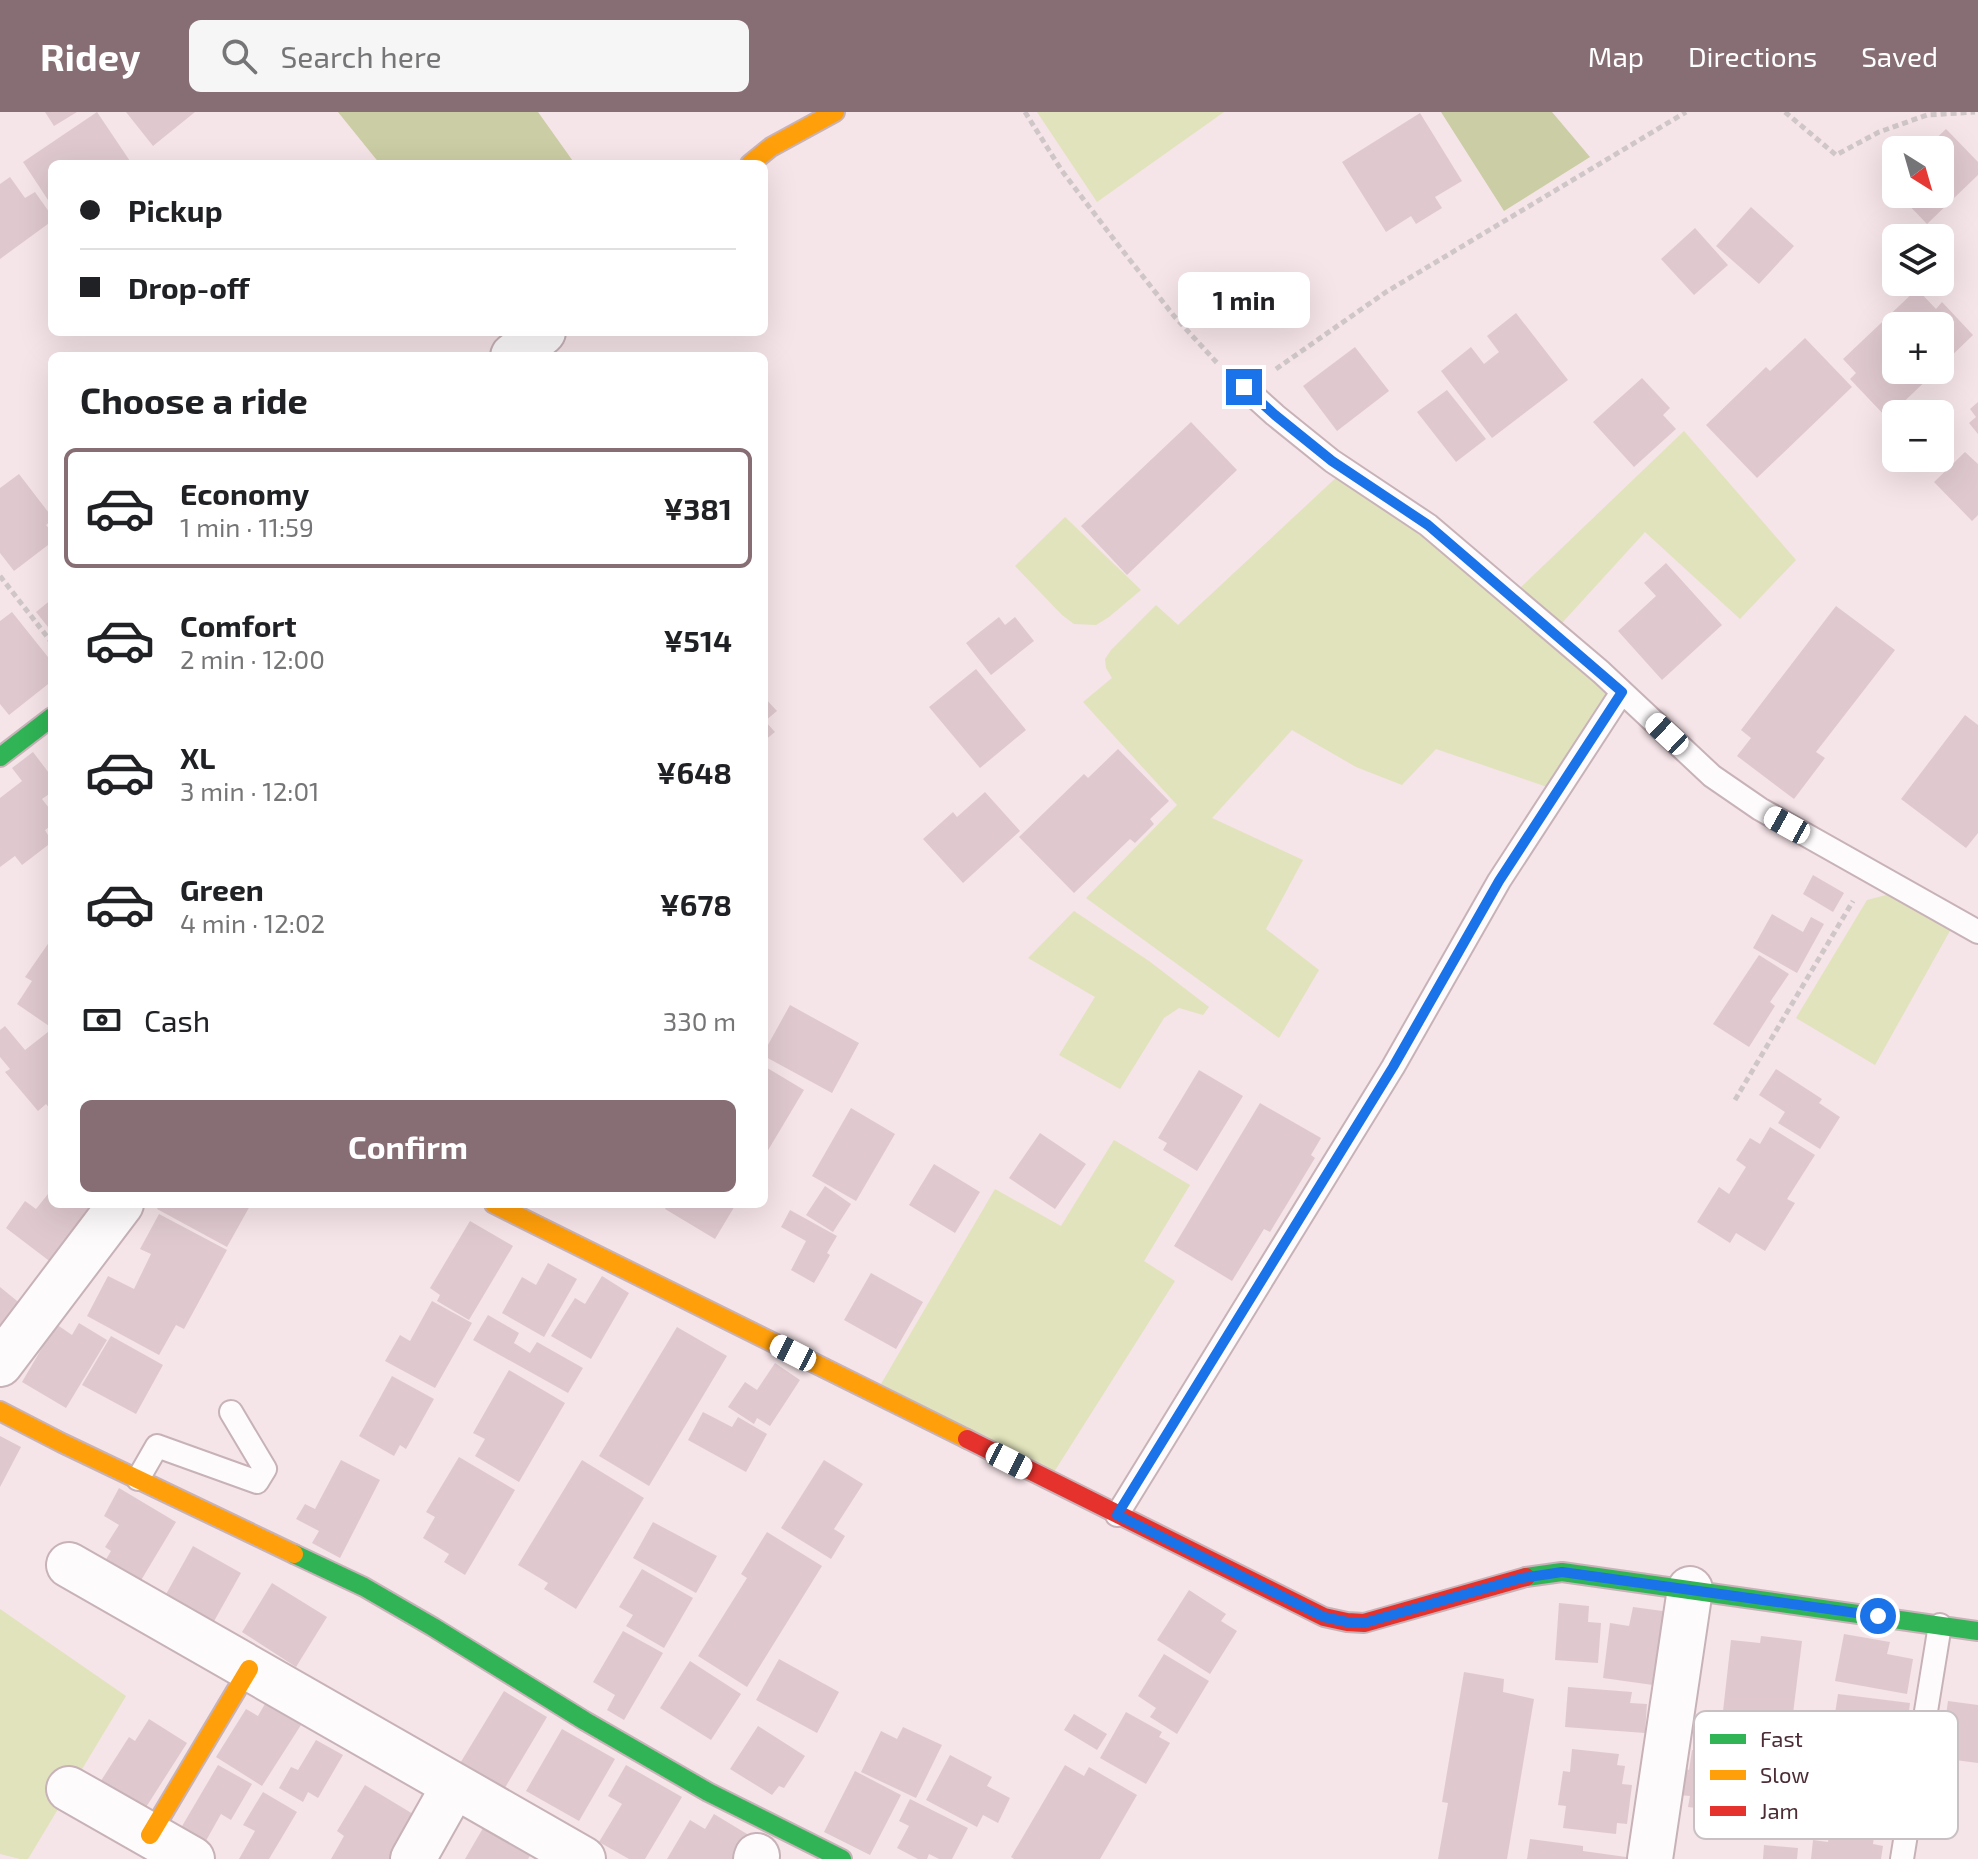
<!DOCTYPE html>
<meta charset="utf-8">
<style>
body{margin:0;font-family:"Exo 2",sans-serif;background:#f6f6f6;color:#202124;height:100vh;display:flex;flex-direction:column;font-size:30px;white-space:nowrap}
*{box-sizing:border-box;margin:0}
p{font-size:26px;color:#757577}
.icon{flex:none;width:44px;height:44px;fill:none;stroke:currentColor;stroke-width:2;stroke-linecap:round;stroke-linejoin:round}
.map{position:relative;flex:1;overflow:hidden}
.panel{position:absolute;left:48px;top:240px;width:720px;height:856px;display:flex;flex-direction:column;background:#fff;border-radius:12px;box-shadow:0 8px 32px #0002}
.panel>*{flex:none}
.hud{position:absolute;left:48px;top:48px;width:720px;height:176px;border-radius:12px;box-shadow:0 8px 32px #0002;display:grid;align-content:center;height:176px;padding:0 32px;background:#fff}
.needle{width:52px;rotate:143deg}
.buttons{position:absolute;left:1882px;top:24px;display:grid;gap:16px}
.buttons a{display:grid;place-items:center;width:72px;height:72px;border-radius:12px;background:#fff;box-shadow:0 8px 32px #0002;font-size:40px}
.end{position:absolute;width:36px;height:36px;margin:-18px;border:10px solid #1a73e8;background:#fff;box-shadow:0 0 0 4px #fff}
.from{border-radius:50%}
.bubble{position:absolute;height:56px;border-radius:12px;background:#fff;box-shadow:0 8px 32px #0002;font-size:26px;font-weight:700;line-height:56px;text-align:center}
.car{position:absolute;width:24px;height:48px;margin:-24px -12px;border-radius:10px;box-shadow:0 0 6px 2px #0007;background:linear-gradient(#fff 24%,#345 0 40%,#fff 0 76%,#345 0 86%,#fff 0)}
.hud b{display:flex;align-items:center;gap:28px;height:76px;font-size:30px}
.hud b+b{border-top:2px solid #e0e0e0}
.hud i{width:20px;height:20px;background:#202124}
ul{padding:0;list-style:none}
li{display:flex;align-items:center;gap:24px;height:120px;margin:0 16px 12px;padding:0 16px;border:4px solid transparent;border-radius:12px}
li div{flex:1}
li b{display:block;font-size:30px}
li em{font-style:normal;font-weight:700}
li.active{border-color:#876d74}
li>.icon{width:72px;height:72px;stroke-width:1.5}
h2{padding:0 32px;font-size:36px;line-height:96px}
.pay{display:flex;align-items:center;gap:20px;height:88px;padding:0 32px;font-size:30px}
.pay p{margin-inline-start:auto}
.primary-button{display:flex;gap:16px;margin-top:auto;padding:16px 32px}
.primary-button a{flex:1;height:92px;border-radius:12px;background:#876d74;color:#fff;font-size:32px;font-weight:700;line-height:92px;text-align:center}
header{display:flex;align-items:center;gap:48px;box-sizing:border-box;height:112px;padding:0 40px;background:#876d74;color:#fff}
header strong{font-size:38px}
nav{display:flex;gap:44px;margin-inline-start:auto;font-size:28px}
.search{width:560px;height:72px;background:#f6f6f6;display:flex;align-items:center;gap:20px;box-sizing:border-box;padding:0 28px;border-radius:12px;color:#757577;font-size:30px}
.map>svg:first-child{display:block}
.green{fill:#e1e3bc}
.forest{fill:#cbcda4}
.building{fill:#dfc9cf}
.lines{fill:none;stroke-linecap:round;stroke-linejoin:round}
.lane-casing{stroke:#c7b2b8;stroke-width:26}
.street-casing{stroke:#c7b2b8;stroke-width:48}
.fast-casing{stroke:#c7b2b8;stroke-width:22}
.slow-casing{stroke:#c7b2b8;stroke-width:22}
.jam-casing{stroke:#c7b2b8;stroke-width:22}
.path{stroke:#cfc6c8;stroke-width:5;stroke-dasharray:6 4;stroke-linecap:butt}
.lane{stroke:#fefbfc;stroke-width:22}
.street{stroke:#fefbfc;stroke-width:44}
.fast{stroke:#30b455;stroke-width:18}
.slow{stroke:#ff9f0a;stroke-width:18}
.jam{stroke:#e5322d;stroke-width:18}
.route{stroke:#1a73e8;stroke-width:10}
.key{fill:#fff;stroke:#c9c0c3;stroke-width:2}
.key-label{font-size:22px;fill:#4c2d36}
</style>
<header>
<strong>Ridey</strong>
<div class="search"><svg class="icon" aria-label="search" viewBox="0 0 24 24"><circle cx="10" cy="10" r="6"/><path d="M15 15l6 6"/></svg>Search here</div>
<nav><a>Map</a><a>Directions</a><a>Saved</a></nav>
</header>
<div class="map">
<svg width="1978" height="1747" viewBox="0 0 1978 1747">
<rect width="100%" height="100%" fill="#f5e4e8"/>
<path class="green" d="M 1037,0 L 1224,0 L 1097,90 Z
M 1684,319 L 1796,448 L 1740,507 L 1645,420 L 1562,511 L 1520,476 Z
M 1340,362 L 1425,427 L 1603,571 L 1606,582 L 1604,596 L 1553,677 L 1436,637 L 1402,673 L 1356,655 L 1292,618 L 1212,706 L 1303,748 L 1266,817 L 1319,858 L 1279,926 L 1086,786 L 1177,693 L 1083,590 L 1112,566 L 1106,556 L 1105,547 L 1111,538 L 1156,493 L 1178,513 Z
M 1065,405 L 1141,478 L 1109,505 L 1096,513 L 1074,512 L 1062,503 L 1015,454 Z
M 1890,782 L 1951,817 L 1875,953 L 1796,906 L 1867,788 Z
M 1074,799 L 1149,849 L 1209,895 L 1203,903 L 1179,896 L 1164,906 L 1120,977 L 1059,943 L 1095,885 L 1028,846 Z
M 1114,1028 L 1190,1073 L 1144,1149 L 1175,1169 L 1054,1360 L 881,1272 L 995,1077 L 1061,1114 Z
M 0,1497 L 126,1584 L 28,1747 L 20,1747 L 0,1742 Z"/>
<path class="forest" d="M 338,0 L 538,0 L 575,52 L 380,52 Z
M 1441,0 L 1552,0 L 1590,45 L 1504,99 Z"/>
<path class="building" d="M 45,0 L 77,0 L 54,14 Z
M 97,0 L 132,52 L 52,52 L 52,94 L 23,50 Z
M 126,0 L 195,0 L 153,34 Z
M 1420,1 L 1462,69 L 1435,85 L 1442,96 L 1416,112 L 1411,104 L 1386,120 L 1342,50 Z
M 1946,17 L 1978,50 L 1978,63 L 1927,112 L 1901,85 L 1904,82 L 1940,82 L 1940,38 L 1924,38 Z
M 10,65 L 25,86 L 35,80 L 52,104 L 52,109 L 0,147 L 0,72 Z
M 1751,95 L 1794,134 L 1759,172 L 1716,134 Z
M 1695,116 L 1728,153 L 1694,183 L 1661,147 Z
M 1917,177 L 1936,197 L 1942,190 L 1973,223 L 1940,255 L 1940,214 L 1896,214 L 1896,258 L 1937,258 L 1887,306 L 1850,267 L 1856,261 L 1843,247 Z
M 1516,201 L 1568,268 L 1492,326 L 1441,259 L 1471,235 L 1484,252 L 1499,240 L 1487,224 Z
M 1805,226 L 1852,275 L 1757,366 L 1706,313 L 1766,255 L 1770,259 Z
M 1355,235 L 1389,279 L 1337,319 L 1303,274 Z
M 1642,266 L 1670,296 L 1663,303 L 1676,317 L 1634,355 L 1593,310 Z
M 1447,278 L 1486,327 L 1456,350 L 1417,300 Z
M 1978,290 L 1978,322 L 1969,311 L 1976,305 L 1970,297 Z
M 1191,310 L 1237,358 L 1127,463 L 1081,414 Z
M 1965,340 L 1978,352 L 1978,403 L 1972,409 L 1934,370 Z
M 19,362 L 52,405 L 52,408 L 46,413 L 52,420 L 52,430 L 14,459 L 0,441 L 0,376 Z
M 1666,451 L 1722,513 L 1662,568 L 1618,519 L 1656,484 L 1644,471 Z
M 52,487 L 52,520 L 36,500 Z
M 1836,494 L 1895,538 L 1816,640 L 1825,646 L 1794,687 L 1737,644 L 1751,626 L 1741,618 Z
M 12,500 L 52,550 L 52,569 L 9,603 L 0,592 L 0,509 Z
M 999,505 L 1005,513 L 1015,505 L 1034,529 L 991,563 L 966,531 Z
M 976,557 L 1026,618 L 980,656 L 929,595 Z
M 764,585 L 777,599 L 765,609 L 775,620 L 764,629 Z
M 1965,603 L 1978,613 L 1978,721 L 1966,736 L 1901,687 Z
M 1118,637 L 1169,689 L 1150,707 L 1154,712 L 1135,731 L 1130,727 L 1074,781 L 1019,725 L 1084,662 L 1088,666 Z
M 33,640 L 52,665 L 52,680 L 42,687 L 52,700 L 52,713 L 45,718 L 52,730 L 22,753 L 15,744 L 0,755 L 0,686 L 22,669 L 12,656 Z
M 985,680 L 1020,719 L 963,771 L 923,727 L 953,700 L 957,705 Z
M 1813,763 L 1844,781 L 1833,800 L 1803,782 Z
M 1772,802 L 1803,820 L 1811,805 L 1824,812 L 1797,861 L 1753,836 Z
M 52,826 L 52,916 L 17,892 L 32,869 L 25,865 Z
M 1759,843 L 1789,862 L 1770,890 L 1775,894 L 1749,935 L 1713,912 Z
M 790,893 L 859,931 L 832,981 L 764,944 L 764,940 Z
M 5,914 L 25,938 L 48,920 L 52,925 L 52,999 L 46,992 L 38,999 L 5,960 L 10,957 L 0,945 L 0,918 Z
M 764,954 L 804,978 L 764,1045 Z
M 1776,957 L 1822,987 L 1819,991 L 1840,1005 L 1820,1037 L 1778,1011 L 1785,1000 L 1759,983 Z
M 1199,958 L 1243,984 L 1197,1059 L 1163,1038 L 1167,1031 L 1158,1026 Z
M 1260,991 L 1321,1026 L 1311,1043 L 1315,1046 L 1270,1120 L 1264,1117 L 1232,1169 L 1174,1134 Z
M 851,996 L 895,1022 L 856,1089 L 812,1064 Z
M 1770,1015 L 1815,1043 L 1787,1087 L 1795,1091 L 1765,1139 L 1736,1121 L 1730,1131 L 1697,1110 L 1719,1075 L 1729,1082 L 1746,1055 L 1736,1048 L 1750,1026 L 1760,1032 Z
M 1040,1021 L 1086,1052 L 1055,1097 L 1009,1066 Z
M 934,1052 L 980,1080 L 955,1121 L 909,1093 Z
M 825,1074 L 851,1092 L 833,1120 L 806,1103 Z
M 52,1077 L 52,1092 L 88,1092 L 93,1096 L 52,1151 L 6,1116 L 25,1089 L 36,1097 Z
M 160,1092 L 251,1092 L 227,1135 L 157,1097 Z
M 668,1092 L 736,1092 L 715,1127 L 665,1097 Z
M 790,1098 L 837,1124 L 827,1141 L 830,1143 L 814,1171 L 791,1158 L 806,1129 L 781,1115 Z
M 159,1102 L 227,1138 L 184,1217 L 176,1213 L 159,1243 L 87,1204 L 108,1164 L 134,1177 L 151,1142 L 140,1137 Z
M 470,1109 L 513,1134 L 469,1208 L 437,1189 L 440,1183 L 430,1176 Z
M 548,1151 L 577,1167 L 544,1225 L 502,1201 L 522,1165 L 536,1173 Z
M 871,1161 L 923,1190 L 896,1237 L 844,1208 Z
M 602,1164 L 629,1181 L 591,1247 L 551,1224 L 575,1186 L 585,1192 Z
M 0,1175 L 22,1193 L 0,1220 Z
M 432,1189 L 472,1211 L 435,1276 L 385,1249 L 400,1223 L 410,1229 Z
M 488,1203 L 519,1221 L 514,1231 L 530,1241 L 537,1230 L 583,1256 L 568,1281 L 473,1228 Z
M 79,1211 L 107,1228 L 66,1296 L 22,1270 L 56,1212 L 72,1223 Z
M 677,1215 L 727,1244 L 649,1374 L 599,1344 Z
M 111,1224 L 163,1253 L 136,1302 L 82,1273 Z
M 775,1251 L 800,1268 L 770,1314 L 757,1306 L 754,1312 L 728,1295 L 745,1270 L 757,1278 Z
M 509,1258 L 565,1291 L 519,1370 L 475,1344 L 485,1327 L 473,1321 Z
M 392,1264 L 434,1287 L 406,1337 L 400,1333 L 394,1344 L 359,1324 Z
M 703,1300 L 732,1315 L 738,1305 L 767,1322 L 746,1360 L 688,1328 Z
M 0,1324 L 21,1335 L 0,1375 Z
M 459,1345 L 515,1378 L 465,1463 L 444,1450 L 449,1442 L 423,1426 L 435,1405 L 426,1400 Z
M 341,1348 L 380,1368 L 340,1446 L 312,1431 L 319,1419 L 296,1407 L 305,1392 L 315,1397 Z
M 582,1348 L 644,1386 L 576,1497 L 544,1477 L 548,1471 L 518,1453 Z
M 824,1348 L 863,1372 L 834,1417 L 845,1424 L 831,1447 L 781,1416 Z
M 119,1376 L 176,1410 L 140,1470 L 105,1449 L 111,1439 L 105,1435 L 119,1413 L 104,1404 Z
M 653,1410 L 717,1444 L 696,1481 L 633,1446 Z
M 767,1420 L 822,1454 L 747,1575 L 698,1544 L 747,1466 L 741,1462 Z
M 193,1434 L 241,1461 L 213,1511 L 165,1484 Z
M 642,1457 L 693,1486 L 664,1536 L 626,1514 L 633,1503 L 619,1495 Z
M 272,1471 L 327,1505 L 296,1555 L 242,1520 Z
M 1189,1478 L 1226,1502 L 1221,1509 L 1237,1519 L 1210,1562 L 1157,1528 Z
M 1559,1491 L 1589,1494 L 1588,1510 L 1601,1511 L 1598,1551 L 1555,1548 Z
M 1633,1495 L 1670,1500 L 1660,1574 L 1603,1566 L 1610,1511 L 1629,1514 Z
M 623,1519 L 663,1541 L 624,1608 L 607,1598 L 615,1583 L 593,1570 Z
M 1844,1522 L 1890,1530 L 1887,1542 L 1913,1547 L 1907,1582 L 1835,1569 Z
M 1761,1524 L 1802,1529 L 1789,1634 L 1720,1626 L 1731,1528 L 1760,1531 Z
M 1164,1542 L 1209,1569 L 1177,1622 L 1150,1605 L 1156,1596 L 1138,1584 Z
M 779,1547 L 839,1580 L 817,1621 L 756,1588 Z
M 690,1549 L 741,1582 L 711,1628 L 660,1596 Z
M 1464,1560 L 1504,1567 L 1503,1580 L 1534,1587 L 1507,1747 L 1438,1747 L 1448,1691 L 1442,1690 Z
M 1568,1575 L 1632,1580 L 1630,1591 L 1647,1592 L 1645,1621 L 1565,1615 Z
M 504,1579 L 547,1605 L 503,1679 L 459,1653 Z
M 1838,1582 L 1910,1591 L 1904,1637 L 1831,1628 Z
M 1948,1589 L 1978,1593 L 1978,1651 L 1940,1646 Z
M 266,1590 L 301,1613 L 262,1674 L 216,1645 L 246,1597 L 258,1604 Z
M 1126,1600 L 1162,1620 L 1159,1625 L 1170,1631 L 1146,1672 L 1100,1646 Z
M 1074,1602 L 1107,1622 L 1097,1638 L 1064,1618 Z
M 149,1607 L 187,1631 L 141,1703 L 97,1675 L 129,1625 L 135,1629 Z
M 758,1614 L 805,1644 L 784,1676 L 779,1674 L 772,1683 L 730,1657 Z
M 903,1615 L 942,1633 L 916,1686 L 861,1660 L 881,1619 L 897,1627 Z
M 562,1617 L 615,1647 L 579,1709 L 526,1679 Z
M 316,1628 L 343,1643 L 318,1686 L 308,1680 L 303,1690 L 279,1676 L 291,1655 L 298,1658 Z
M 1572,1637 L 1619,1642 L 1617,1653 L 1625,1654 L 1622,1672 L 1632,1673 L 1627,1712 L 1617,1711 L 1616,1722 L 1563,1716 L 1566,1694 L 1558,1693 L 1563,1659 L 1570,1660 Z
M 1692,1638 L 1735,1644 L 1726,1700 L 1688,1695 L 1690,1684 L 1679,1683 L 1683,1656 L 1689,1658 Z
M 950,1643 L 992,1665 L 987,1674 L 1010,1686 L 998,1711 L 983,1703 L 977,1715 L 926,1688 Z
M 218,1653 L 252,1672 L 231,1708 L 221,1702 L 203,1734 L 178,1721 Z
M 626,1653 L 682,1685 L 645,1747 L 629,1747 L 599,1730 L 622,1692 L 608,1684 Z
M 1065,1653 L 1084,1664 L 1089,1655 L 1137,1683 L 1100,1747 L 1014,1747 L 1011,1745 Z
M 855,1659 L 901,1683 L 870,1743 L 824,1720 Z
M 365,1673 L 418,1705 L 393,1747 L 331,1747 L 344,1724 L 337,1719 Z
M 263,1680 L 297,1700 L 269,1747 L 239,1747 L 255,1719 L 243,1713 Z
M 910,1687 L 968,1716 L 952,1747 L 939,1747 L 929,1742 L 927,1747 L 918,1747 L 897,1736 L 909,1714 L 899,1709 Z
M 714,1702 L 752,1725 L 739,1747 L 667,1747 L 690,1708 L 705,1717 Z
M 1832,1703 L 1876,1710 L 1873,1732 L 1883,1734 L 1881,1747 L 1811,1747 L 1813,1728 L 1828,1730 Z
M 486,1711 L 533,1739 L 528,1747 L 465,1747 Z
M 1530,1727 L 1583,1734 L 1583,1739 L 1626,1745 L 1626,1747 L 1527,1747 Z
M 1764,1733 L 1798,1736 L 1797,1747 L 1763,1747 Z"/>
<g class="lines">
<g class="lane-casing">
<path id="lane" d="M 1244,275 L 1275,303 L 1332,349 L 1428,413 L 1601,560 L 1712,664 L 1760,697 L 1978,820
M 138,1367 L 157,1334 L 257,1370 L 265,1357 L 231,1300
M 1117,1403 L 1393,955 L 1499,769 L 1622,580
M 1902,1747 L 1940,1513"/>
</g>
<g class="street-casing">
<path id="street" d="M 513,244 L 543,220
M 0,1252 L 121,1092
M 69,1453 L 583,1747
M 69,1677 L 192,1747
M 413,1747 L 454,1674
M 756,1747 L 757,1744
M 1650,1747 L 1690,1477"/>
</g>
<g class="fast-casing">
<path id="fast" d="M 0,645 L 52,605
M 294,1442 L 364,1475 L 433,1515 L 585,1609 L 708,1680 L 842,1747
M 1526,1465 L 1562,1460 L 1978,1519"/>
</g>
<g class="slow-casing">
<path id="slow" d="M 750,52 L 771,35 L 835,0
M 494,1092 L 967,1327
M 0,1299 L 62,1331 L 294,1442
M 150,1723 L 249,1557"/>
</g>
<g class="jam-casing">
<path id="jam" d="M 967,1327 L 1324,1505 L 1347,1510 L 1364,1511 L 1526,1465"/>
</g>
<path class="path" d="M 1025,0 L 1062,59 L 1119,134 L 1174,204 L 1219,253
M 1785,0 L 1836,43 L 1879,20 L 1927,3 L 1975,0
M 1276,257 L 1386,180 L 1686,0
M 0,464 L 52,531
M 1735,988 L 1853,789"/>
<use href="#lane" class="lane"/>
<use href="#street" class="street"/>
<use href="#fast" class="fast"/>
<use href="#slow" class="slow"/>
<use href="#jam" class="jam"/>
</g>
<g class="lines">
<path class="route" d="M 1244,275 L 1275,303 L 1332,349 L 1428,413 L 1622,580 L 1499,769 L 1393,955 L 1117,1403 L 1324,1505 L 1347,1510 L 1364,1511 L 1522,1466 L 1562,1460 L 1878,1504"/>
</g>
<rect x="1694" y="1599" width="264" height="128" rx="12" class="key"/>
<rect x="1710" y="1622" width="36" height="10" fill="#30b455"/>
<rect x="1710" y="1658" width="36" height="10" fill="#ff9f0a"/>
<rect x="1710" y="1694" width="36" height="10" fill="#e5322d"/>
<g class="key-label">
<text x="1760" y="1635">Fast</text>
<text x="1760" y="1671">Slow</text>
<text x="1760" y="1707">Jam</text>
</g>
</svg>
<div class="buttons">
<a><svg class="needle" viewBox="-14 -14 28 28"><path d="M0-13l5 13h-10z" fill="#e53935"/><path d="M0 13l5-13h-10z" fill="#757577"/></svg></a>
<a><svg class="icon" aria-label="layers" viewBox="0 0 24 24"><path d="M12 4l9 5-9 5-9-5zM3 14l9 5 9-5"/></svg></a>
<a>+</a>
<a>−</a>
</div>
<i class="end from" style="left:1878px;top:1504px"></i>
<i class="end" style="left:1244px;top:275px"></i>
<div class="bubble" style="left:1178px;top:160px;width:132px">1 min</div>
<i class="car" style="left:1667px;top:622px;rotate:313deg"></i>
<i class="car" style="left:1787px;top:713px;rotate:299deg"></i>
<i class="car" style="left:793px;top:1241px;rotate:297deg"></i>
<i class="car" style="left:1009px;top:1349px;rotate:117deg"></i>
<div class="hud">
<b><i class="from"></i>Pickup</b>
<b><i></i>Drop-off</b>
</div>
<section class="panel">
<h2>Choose a ride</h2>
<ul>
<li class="active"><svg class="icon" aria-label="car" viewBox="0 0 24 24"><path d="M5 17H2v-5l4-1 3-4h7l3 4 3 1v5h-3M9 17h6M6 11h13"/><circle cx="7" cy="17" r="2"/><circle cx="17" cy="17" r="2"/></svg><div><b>Economy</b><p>1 min · 11:59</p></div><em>¥381</em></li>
<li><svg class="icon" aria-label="car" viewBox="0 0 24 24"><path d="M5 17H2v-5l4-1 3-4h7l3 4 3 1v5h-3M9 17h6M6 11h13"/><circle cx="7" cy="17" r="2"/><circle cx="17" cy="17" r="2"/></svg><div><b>Comfort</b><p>2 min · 12:00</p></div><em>¥514</em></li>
<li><svg class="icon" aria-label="car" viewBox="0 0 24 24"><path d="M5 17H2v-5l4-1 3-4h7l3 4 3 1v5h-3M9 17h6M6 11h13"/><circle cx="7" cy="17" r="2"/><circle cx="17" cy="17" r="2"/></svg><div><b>XL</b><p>3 min · 12:01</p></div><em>¥648</em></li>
<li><svg class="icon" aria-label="car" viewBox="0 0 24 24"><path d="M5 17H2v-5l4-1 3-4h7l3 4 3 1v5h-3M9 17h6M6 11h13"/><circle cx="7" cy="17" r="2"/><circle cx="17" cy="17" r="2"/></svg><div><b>Green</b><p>4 min · 12:02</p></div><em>¥678</em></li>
</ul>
<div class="pay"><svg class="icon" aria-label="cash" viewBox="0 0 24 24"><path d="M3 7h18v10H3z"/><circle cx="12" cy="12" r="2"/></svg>Cash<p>330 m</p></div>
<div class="primary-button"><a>Confirm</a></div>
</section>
</div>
